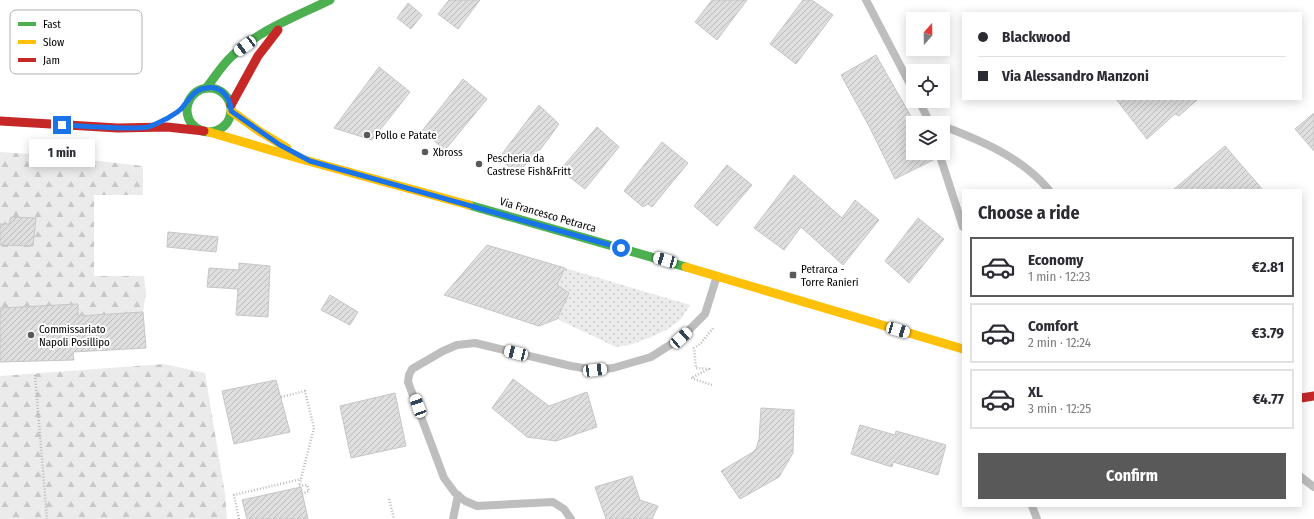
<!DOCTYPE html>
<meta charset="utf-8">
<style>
body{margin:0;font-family:"Fira Sans Condensed",sans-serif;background:#f2f2f3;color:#2b2b33;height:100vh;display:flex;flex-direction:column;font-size:15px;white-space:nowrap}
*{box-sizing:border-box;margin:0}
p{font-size:13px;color:#7c7c81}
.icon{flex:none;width:22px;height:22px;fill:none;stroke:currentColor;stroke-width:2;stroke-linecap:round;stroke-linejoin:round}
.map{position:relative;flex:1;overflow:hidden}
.side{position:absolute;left:962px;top:189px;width:340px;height:318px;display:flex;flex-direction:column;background:#fff;border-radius:0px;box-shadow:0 2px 10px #0003}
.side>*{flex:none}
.hud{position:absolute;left:962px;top:12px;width:340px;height:88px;border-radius:0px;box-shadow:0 2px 10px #0003;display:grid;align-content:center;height:88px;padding:0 16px;background:#fff}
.needle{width:26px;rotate:20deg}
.tools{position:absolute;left:906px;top:12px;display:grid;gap:8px}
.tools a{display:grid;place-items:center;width:44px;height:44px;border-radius:0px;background:#fff;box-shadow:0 2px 10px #0003;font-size:20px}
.end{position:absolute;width:18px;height:18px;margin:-9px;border:5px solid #1a73e8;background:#fff;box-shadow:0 0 0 2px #fff}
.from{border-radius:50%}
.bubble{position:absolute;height:28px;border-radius:0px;background:#fff;box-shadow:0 2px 10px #0003;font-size:13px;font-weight:700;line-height:28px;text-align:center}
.car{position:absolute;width:12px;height:24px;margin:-12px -6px;border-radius:5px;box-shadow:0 0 3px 1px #0007;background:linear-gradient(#fff 24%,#345 0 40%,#fff 0 76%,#345 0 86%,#fff 0)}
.hud b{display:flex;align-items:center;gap:14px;height:38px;font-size:15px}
.hud b+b{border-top:1px solid #e1e1e2}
.hud i{width:10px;height:10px;background:#2b2b33}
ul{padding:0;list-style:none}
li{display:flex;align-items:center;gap:12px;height:60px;margin:0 8px 6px;padding:0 8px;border:2px solid #e1e1e2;border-radius:0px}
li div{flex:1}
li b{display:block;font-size:15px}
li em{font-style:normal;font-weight:700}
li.active{border-color:#595959}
li>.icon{width:36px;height:36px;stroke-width:1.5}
h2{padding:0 16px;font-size:18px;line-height:48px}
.action{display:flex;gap:8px;margin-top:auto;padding:8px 16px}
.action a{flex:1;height:46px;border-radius:0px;background:#595959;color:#fff;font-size:16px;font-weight:700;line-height:46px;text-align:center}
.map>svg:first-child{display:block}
.forest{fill:url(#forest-firs)}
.garden{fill:url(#garden-dots)}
.building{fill:url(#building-hatch);stroke:#c6c6c6}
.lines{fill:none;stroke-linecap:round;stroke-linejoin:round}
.path{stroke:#b9b9b9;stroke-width:2.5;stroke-dasharray:1 2;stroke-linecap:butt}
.lane{stroke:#bebebe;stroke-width:8}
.fast{stroke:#4caf50;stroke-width:9}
.slow{stroke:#ffc107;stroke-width:9}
.jam{stroke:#c62828;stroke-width:9}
.route{stroke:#1a73e8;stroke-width:5}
.poi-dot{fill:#595959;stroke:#fff;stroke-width:1.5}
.labels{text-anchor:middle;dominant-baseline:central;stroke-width:4;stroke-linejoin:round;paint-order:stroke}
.poi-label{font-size:11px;fill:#000;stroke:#fff;text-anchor:start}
.street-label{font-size:11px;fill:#000;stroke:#fff}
.key{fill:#fff;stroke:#b2b2b2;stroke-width:1}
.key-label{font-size:11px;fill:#000}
</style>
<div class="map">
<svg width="1314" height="519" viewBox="0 0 1314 519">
<defs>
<pattern id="forest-firs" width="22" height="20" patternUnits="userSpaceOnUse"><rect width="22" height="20" fill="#ebebeb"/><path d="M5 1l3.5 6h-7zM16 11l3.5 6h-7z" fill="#c8c8c8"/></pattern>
<pattern id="garden-dots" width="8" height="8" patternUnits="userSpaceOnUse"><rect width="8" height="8" fill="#ebebeb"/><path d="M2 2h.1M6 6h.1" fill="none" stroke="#c8c8c8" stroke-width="1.8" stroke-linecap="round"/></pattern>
<pattern id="building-hatch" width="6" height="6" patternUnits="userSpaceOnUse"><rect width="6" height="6" fill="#dedede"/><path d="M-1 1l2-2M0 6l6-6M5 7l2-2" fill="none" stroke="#bdbdbd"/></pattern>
</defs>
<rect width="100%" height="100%" fill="#fff"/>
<path class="forest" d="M 0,152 L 47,155 L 143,166 L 143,195 L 94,195 L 94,276 L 144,276 L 146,293 L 143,312 L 78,316 L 77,304 L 0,309 Z
M 164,364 L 205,373 L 225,494 L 227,519 L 0,519 L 0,376 Z"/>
<path class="garden" d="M 565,268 L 690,305 L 681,319 L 668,329 L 649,338 L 629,345 L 616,347 L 557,319 L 557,285 Z"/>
<path class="building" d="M 449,0 L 480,0 L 458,29 L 438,14 Z
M 712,0 L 747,0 L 717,40 L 695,22 Z
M 803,0 L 812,0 L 833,15 L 796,64 L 770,44 Z
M 408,3 L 422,15 L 411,29 L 397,18 Z
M 876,55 L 913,120 L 913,153 L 934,153 L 935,159 L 895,179 L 869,126 L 841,75 Z
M 379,67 L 410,92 L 372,140 L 334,128 Z
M 463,79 L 487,99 L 445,150 L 422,131 Z
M 1116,99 L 1198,99 L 1179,116 L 1175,114 L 1147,139 Z
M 539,105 L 559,124 L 540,150 L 538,150 L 517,174 L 499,158 Z
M 1314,113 L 1314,151 L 1295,129 Z
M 597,127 L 619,147 L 585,189 L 560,170 Z
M 662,142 L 688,163 L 652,207 L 648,204 L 643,207 L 624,191 Z
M 1225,146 L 1263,190 L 1173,190 Z
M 727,165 L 752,185 L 717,226 L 694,206 Z
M 794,175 L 842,218 L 855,200 L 879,220 L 843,265 L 801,227 L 784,250 L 754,228 Z
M 11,217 L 36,218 L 33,246 L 0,245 L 0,224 L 9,224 Z
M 918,218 L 944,239 L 909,283 L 885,261 Z
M 168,232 L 218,237 L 216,252 L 167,247 Z
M 487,245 L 565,268 L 557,285 L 569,293 L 557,319 L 539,326 L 444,295 Z
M 239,263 L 270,266 L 268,317 L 236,315 L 238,289 L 207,287 L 209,268 L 239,270 Z
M 330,295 L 358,312 L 350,325 L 321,310 Z
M 78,304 L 78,316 L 143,312 L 146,348 L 73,352 L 74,360 L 0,362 L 0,308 Z
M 513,379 L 549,406 L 587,392 L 597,427 L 556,441 L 527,437 L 492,408 Z
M 276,380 L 290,432 L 234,444 L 222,391 Z
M 395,393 L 406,446 L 351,458 L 340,406 Z
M 761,408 L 794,410 L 793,453 L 779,477 L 740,499 L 721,471 L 753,452 L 756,449 L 759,439 Z
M 860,425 L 895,435 L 896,431 L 946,445 L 938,475 L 893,462 L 892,467 L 851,454 Z
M 632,476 L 640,500 L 658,506 L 652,519 L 606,519 L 595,487 Z
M 301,487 L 308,519 L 247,519 L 242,500 Z"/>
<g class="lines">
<path class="path" d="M 35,375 L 47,519
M 712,385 L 691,378 L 709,369 L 696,368 L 694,348 L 701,343 L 714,327
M 281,397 L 305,391 L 314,428 L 299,486 L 307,485 L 309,491 L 302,494
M 389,499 L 394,519
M 239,519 L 234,495 L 301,479"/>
<path class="lane" d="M 866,0 L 913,90
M 919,101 L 930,123
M 943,126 C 982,141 1021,157 1049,190
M 939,153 L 963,227
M 1301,477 L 1314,487
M 1032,506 L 1037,519
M 453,519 L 458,495
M 571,519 L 564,509 L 553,502 L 477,506 L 465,501 L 455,493 L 444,478 L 408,382 L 409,375 L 412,369 L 443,351 L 457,345 L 475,343 L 571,366 L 595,370 L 613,368 L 651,357 L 681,338 L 705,314 L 717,276"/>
<path class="fast" d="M 207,87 C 215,77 222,65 232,56 C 259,30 297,16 330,0
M187 110a22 22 0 1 1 44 0a22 22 0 1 1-44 0Z
M 469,205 L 686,267"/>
<path class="slow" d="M 231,111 L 259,131 L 287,148
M 209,132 L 301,159 L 469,205
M 686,267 L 963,349"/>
<path class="jam" d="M 231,105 L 258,56 L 278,30
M 0,121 L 118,128 L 167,127 L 204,131
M 1301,398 L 1314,396"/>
</g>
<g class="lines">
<path class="route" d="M 62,125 C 84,126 107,128 130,128 C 136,128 143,128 148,127 C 155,125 162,121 168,118 C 172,115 177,113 181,109 C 188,101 194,89 206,88 C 220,85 231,97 231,111 L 280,145 L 310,161 L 621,248"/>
</g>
<g class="poi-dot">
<circle cx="367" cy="135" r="4"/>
<circle cx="425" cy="152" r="4"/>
<circle cx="479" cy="164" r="4"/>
<rect x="789" y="271" width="8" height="8" rx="2"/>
<circle cx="31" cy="335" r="4"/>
</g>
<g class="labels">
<g class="poi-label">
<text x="375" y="135">Pollo e Patate</text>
<text x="433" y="152">Xbross</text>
<text x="487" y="158">Pescheria da<tspan x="487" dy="13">Castrese Fish&amp;Fritt</tspan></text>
<text x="801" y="269">Petrarca -<tspan x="801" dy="13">Torre Ranieri</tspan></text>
<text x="39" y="329">Commissariato<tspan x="39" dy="13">Napoli Posillipo</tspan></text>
</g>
<g class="street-label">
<text transform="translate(548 215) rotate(16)">Via Francesco Petrarca</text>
</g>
</g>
<rect x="10" y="10" width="132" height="64" rx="6" class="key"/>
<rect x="18" y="22" width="18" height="4" fill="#4caf50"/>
<rect x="18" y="40" width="18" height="4" fill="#ffc107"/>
<rect x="18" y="58" width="18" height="4" fill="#c62828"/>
<g class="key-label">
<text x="43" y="28">Fast</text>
<text x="43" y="46">Slow</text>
<text x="43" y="64">Jam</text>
</g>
</svg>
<div class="tools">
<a><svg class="needle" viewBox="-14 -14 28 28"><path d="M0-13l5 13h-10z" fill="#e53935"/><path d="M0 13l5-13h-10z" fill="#7c7c81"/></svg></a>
<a><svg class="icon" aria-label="locate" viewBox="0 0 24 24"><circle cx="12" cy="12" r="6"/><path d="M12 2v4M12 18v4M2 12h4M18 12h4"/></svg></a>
<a><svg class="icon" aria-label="layers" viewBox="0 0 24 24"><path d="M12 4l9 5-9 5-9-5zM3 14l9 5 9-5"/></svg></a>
</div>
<i class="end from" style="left:621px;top:248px"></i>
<i class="end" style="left:62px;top:125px"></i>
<div class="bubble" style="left:29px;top:139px;width:66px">1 min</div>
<i class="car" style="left:245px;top:46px;rotate:233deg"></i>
<i class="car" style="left:665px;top:260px;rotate:286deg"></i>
<i class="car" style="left:898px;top:330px;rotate:107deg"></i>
<i class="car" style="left:681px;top:338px;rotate:48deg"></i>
<i class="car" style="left:516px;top:353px;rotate:284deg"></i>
<i class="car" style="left:595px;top:370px;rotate:83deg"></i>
<i class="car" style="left:418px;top:406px;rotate:340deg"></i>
<div class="hud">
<b><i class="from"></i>Blackwood</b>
<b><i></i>Via Alessandro Manzoni</b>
</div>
<section class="side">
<h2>Choose a ride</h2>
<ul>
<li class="active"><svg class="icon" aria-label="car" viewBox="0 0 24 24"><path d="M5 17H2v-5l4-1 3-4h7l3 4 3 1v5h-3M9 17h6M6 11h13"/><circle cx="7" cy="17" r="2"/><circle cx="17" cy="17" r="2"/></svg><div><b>Economy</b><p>1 min · 12:23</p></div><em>€2.81</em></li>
<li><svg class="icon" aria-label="car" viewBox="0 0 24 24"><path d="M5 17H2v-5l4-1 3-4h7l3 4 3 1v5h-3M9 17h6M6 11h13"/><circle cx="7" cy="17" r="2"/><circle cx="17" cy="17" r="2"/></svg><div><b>Comfort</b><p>2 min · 12:24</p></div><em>€3.79</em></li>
<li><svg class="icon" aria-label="car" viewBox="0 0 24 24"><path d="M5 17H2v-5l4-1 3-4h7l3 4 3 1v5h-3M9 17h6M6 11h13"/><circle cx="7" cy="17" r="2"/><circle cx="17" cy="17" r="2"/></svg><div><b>XL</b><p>3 min · 12:25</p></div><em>€4.77</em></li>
</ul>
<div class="action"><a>Confirm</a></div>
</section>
</div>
